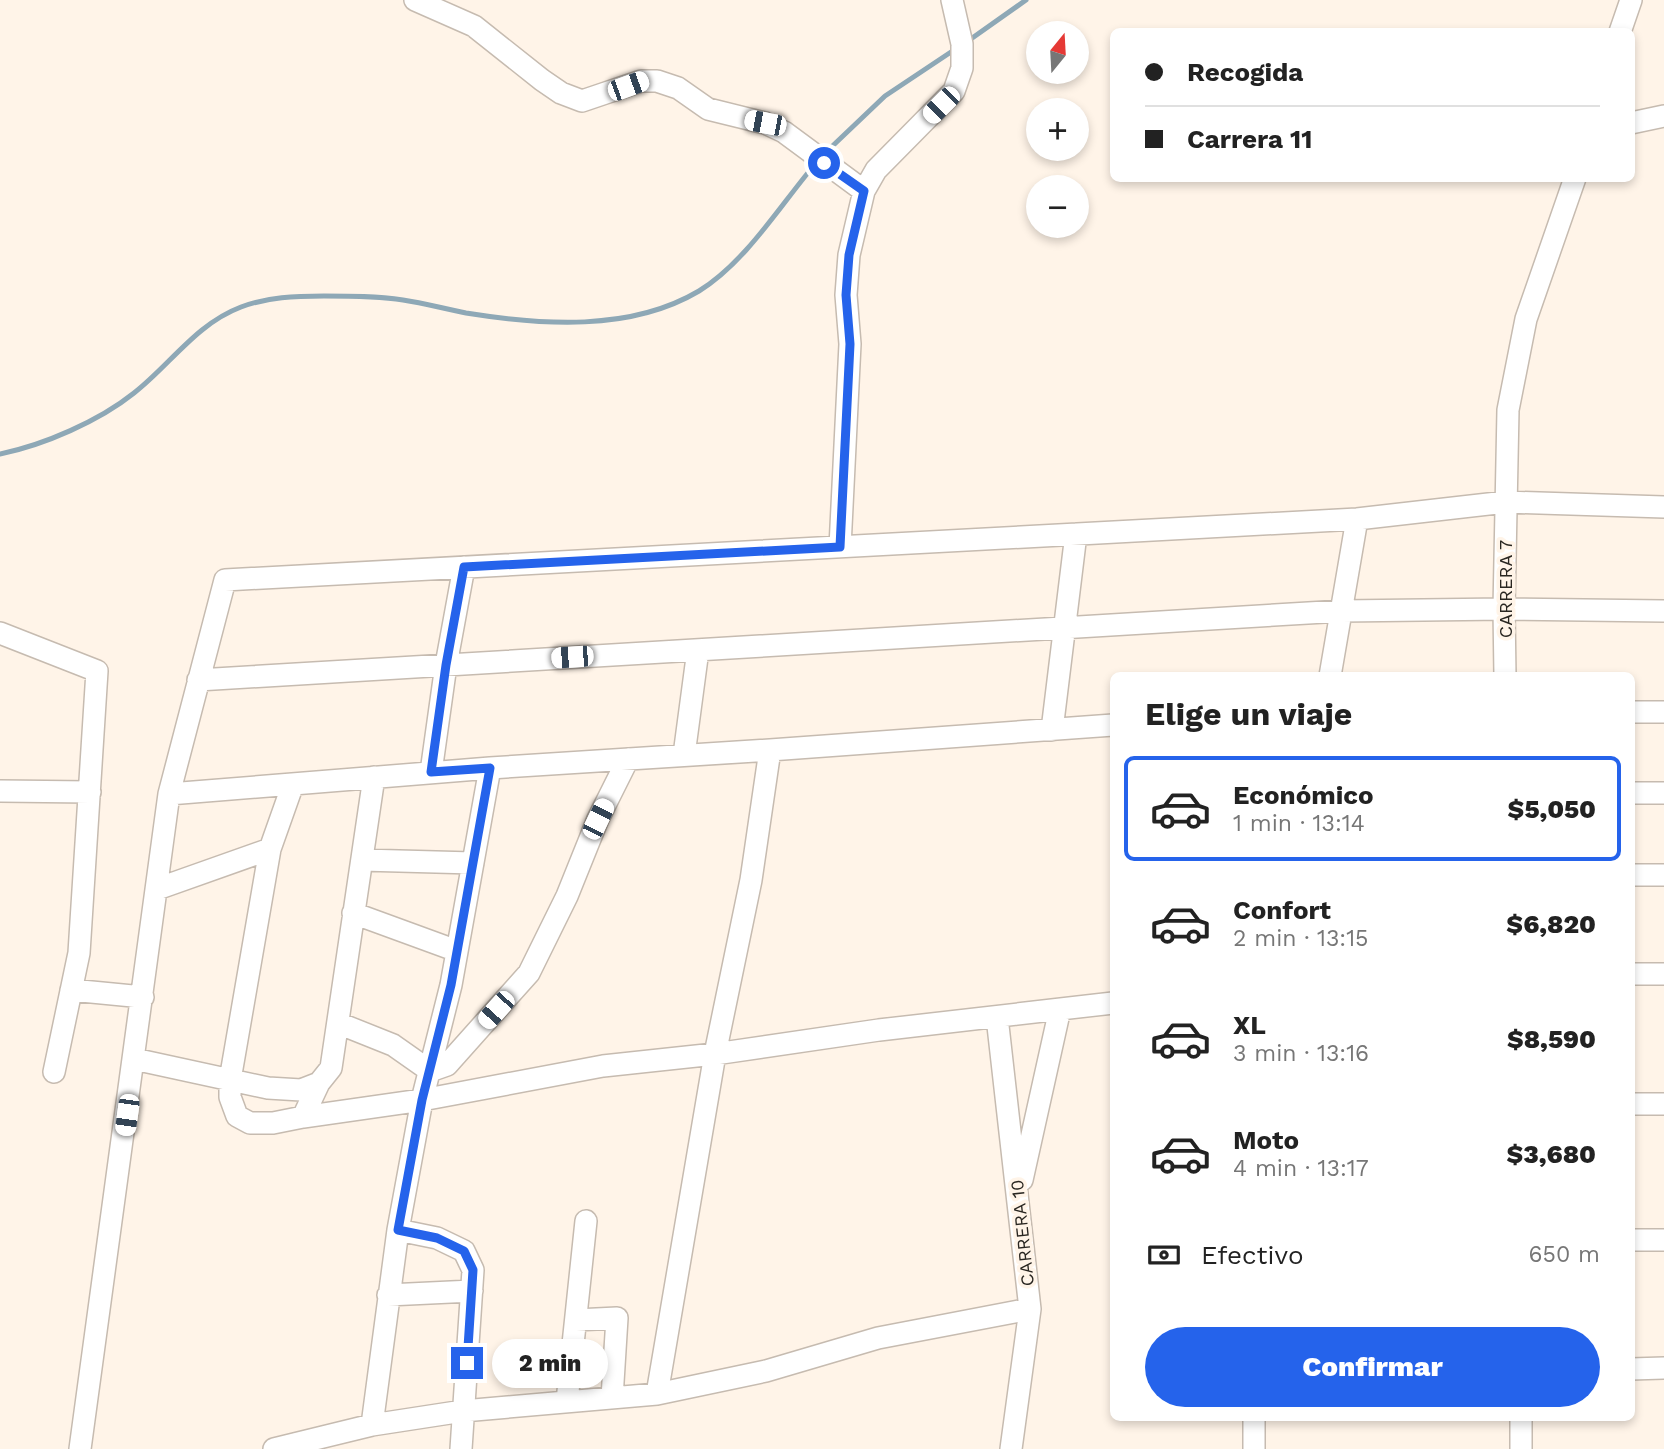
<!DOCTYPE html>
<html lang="es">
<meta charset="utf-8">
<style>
body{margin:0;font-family:"Work Sans",sans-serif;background:#f6f6f6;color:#222;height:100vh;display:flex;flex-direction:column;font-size:26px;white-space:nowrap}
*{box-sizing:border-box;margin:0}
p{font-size:23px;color:#767676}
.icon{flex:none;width:38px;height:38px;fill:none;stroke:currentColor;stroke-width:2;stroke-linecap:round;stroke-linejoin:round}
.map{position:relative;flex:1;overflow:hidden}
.side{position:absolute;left:1110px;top:672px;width:525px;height:749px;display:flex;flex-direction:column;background:#fff;border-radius:10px;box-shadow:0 4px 10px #0003}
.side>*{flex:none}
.top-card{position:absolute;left:1110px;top:28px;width:525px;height:154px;border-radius:10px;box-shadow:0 4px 10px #0003;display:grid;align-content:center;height:154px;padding:0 35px;background:#fff}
.needle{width:46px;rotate:18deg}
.buttons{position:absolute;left:1026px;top:21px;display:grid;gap:14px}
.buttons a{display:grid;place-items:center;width:63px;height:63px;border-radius:50%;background:#fff;box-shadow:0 4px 10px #0003;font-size:35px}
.end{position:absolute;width:32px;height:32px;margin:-16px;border:9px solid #2563eb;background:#fff;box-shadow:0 0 0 4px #fff}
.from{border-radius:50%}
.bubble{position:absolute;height:49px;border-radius:24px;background:#fff;box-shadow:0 4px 10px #0003;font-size:23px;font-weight:800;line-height:49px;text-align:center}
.car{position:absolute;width:21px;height:42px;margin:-21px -10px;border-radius:9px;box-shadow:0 0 5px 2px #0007;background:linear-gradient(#fff 24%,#345 0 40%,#fff 0 76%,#345 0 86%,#fff 0)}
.top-card b{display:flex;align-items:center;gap:24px;height:66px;font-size:26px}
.top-card b+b{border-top:2px solid #e0e0e0}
.top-card i{width:18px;height:18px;background:#222}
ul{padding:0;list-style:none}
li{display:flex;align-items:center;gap:21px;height:105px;margin:0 14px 10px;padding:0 21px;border:4px solid transparent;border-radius:10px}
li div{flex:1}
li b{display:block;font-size:26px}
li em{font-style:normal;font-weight:800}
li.active{border-color:#2563eb}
li>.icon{width:63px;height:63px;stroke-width:1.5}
h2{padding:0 35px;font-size:32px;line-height:84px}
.pay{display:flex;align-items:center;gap:18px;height:77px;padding:0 35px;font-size:26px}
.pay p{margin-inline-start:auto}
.cta{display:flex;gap:14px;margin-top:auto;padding:14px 35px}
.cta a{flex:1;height:80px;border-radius:42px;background:#2563eb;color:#fff;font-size:28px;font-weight:800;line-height:80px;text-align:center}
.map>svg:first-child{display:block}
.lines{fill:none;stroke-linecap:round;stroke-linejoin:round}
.stream{stroke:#8ea8b6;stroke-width:5}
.street-casing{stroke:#c6bbb0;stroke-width:24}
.street{stroke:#fff;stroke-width:21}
.route{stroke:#2563eb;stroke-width:9}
.labels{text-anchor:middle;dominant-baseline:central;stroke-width:7;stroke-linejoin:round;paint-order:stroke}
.street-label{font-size:18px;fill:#292621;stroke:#fff4e8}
</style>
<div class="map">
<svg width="1664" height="1449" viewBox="0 0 1664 1449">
<rect width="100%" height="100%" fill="#fff4e8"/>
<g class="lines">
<path class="stream" d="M 968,41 L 1026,0
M 823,155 L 885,96 L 957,48
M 0,454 C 44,445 99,421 134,393 C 170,365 196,324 241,307 C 267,297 296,296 324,296 C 351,296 377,296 403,300 C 424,303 445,309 466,313 C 541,325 630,332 699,291 C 746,262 781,204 816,163"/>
<g class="street-casing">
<path id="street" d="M 415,0 L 474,26 L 542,80 L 561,93 L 582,101 L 641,81 L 657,81 L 678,88 L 708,109 L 765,123 L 784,132 L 864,191
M 1620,32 L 1631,0
M 1631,123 L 1664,116
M 840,547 L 850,344 L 846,295 L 849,255 L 864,191 L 876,170 L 954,91 L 962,68 L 962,44 L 952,0
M 0,633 L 97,671 L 79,953 L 54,1072
M 1330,676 L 1357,519
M 1505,676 L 1504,609 L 1508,410 L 1526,319 L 1575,178
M 198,680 L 1342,611 L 1504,609 L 1664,611
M 1631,712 L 1664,712
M 1052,730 L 1076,534
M 684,755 L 698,650
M 431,772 L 446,665 L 464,567
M 293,784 L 270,849 L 230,1080 L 230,1097 L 237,1116 L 250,1123 L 273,1123 L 303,1117 L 422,1100 L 603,1066 L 715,1054 L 879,1030 L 1113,1003
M 0,791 L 90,792
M 1631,793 L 1664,793
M 169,794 L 490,768 L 770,750 L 1113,725
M 362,860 L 473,863
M 1631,875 L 1664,875
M 157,889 L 270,849
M 353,913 L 457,951
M 1631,974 L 1664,974
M 71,990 L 143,997
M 997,1017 L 1030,1309 L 1011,1449
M 338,1023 L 393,1045 L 430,1071 L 447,1065 L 529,973 L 567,896 L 598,819 L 628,759
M 134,1059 L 268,1088 L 301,1090 L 319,1083
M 1631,1104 L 1664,1104
M 303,1117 L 319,1083 L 331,1068 L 374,777
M 1022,1180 L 1060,1009
M 398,1230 L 437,1238 L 464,1251 L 473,1270 L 461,1449
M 1631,1240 L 1664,1240
M 388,1295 L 472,1291
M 576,1320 L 617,1318 L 612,1398
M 1631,1369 L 1664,1368
M 657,1394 L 715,1054 L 751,880 L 770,750
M 567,1401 L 586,1221
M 1254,1418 L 1254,1449
M 372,1425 L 398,1230 L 422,1100 L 451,985 L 490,768
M 80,1449 L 169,794 L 225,580 L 1357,519 L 1506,502 L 1664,507
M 274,1449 L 372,1425 L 463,1411 L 657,1394 L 766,1371 L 878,1338 L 1030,1309
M 1521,1449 L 1521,1418"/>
</g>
<use href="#street" class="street"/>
</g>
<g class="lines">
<path class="route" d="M 467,1363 L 473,1270 L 464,1251 L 437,1238 L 398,1230 L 422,1100 L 451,985 L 490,768 L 431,772 L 446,665 L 464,567 L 840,547 L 850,344 L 846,295 L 849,255 L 864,191 L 824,163"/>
</g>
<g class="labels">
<g class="street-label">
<text transform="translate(1505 589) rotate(-90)">CARRERA 7</text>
<text transform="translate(1022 1233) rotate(-96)">CARRERA 10</text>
</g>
</g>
</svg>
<div class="buttons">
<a><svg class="needle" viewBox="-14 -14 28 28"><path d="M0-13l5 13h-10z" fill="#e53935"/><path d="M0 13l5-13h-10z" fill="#767676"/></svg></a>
<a>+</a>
<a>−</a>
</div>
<i class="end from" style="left:824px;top:163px"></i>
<i class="end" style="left:467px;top:1363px"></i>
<div class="bubble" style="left:492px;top:1339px;width:116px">2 min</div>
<i class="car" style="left:628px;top:86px;rotate:70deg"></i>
<i class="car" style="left:941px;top:105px;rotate:225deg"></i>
<i class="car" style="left:765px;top:123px;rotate:281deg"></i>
<i class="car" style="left:572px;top:657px;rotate:266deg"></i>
<i class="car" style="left:598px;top:819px;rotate:26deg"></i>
<i class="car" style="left:496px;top:1010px;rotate:222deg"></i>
<i class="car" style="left:127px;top:1115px;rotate:188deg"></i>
<div class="top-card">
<b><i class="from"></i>Recogida</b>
<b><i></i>Carrera 11</b>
</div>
<section class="side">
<h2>Elige un viaje</h2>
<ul>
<li class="active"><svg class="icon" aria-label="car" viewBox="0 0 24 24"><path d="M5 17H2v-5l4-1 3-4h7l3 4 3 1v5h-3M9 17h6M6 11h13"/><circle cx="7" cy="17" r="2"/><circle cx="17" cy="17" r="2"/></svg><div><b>Económico</b><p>1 min · 13:14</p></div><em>$5,050</em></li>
<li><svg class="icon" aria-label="car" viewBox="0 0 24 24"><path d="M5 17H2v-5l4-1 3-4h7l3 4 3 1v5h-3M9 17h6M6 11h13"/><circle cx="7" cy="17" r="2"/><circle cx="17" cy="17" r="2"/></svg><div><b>Confort</b><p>2 min · 13:15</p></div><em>$6,820</em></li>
<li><svg class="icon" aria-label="car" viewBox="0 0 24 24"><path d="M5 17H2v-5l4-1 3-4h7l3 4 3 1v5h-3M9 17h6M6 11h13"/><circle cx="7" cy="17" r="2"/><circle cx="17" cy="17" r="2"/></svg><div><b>XL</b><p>3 min · 13:16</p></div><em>$8,590</em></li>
<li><svg class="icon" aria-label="car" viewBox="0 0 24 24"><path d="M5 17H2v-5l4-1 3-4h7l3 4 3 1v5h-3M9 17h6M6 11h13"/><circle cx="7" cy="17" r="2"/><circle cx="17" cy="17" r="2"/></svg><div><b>Moto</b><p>4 min · 13:17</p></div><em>$3,680</em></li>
</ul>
<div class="pay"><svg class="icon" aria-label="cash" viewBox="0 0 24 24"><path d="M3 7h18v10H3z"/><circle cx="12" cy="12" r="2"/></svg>Efectivo<p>650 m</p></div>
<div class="cta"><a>Confirmar</a></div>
</section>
</div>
